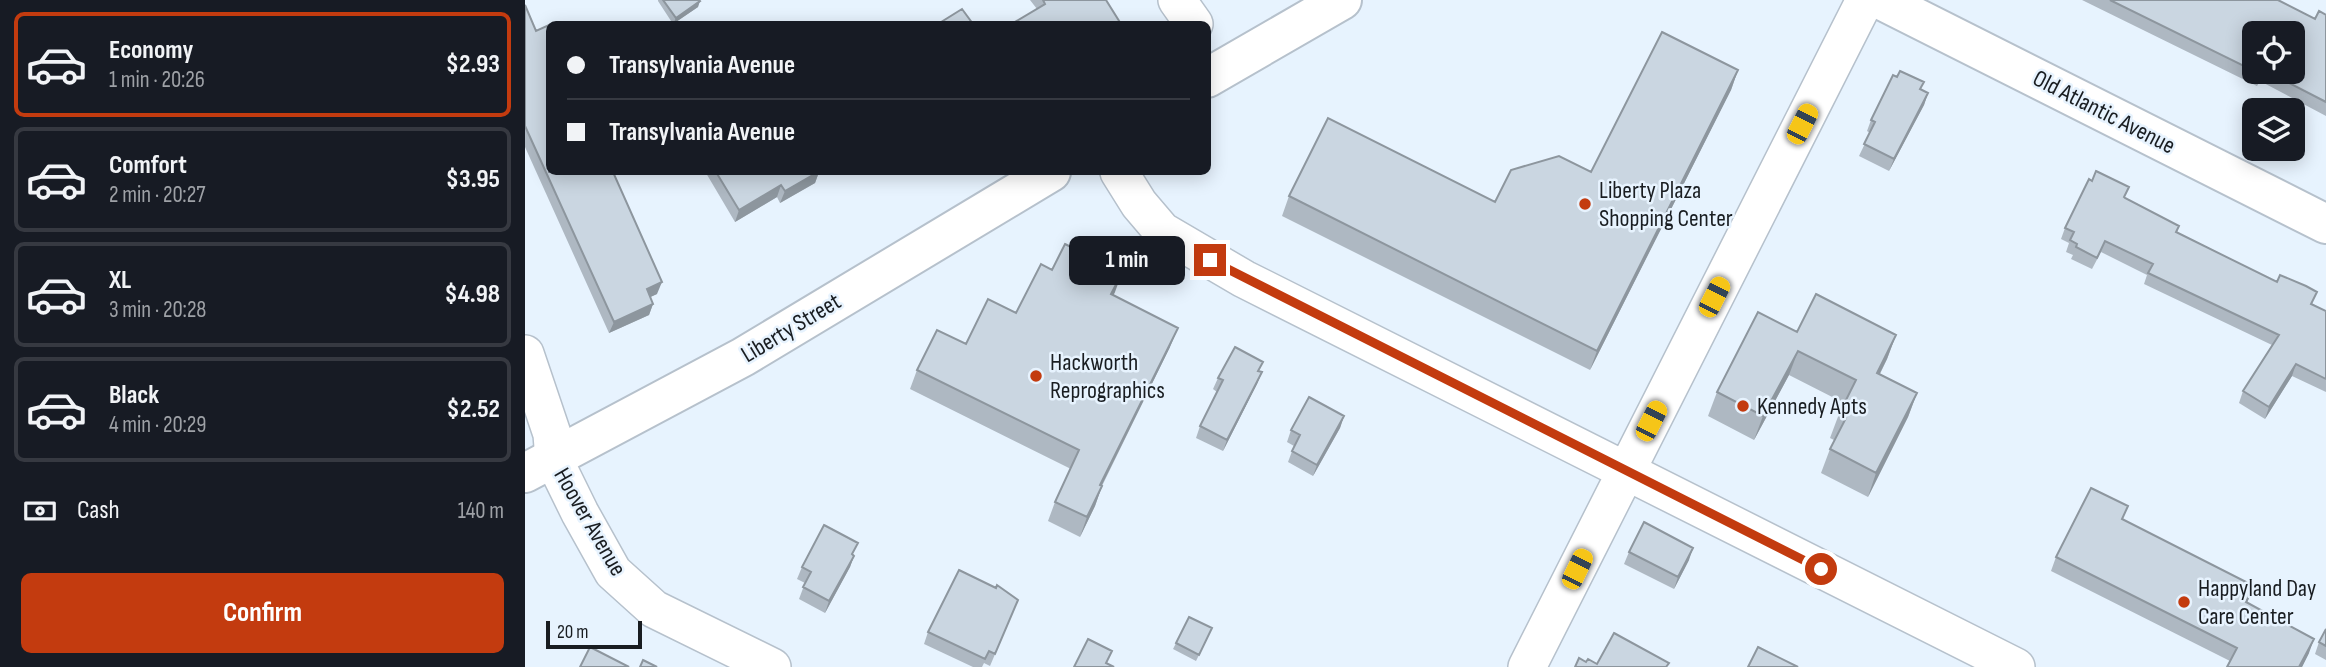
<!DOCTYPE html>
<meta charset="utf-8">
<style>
body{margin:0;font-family:"Sofia Sans Condensed",sans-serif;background:#242831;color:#f1f3f6;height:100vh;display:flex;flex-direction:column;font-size:26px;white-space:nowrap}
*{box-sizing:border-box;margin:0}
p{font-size:23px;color:#9ea1a6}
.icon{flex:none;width:38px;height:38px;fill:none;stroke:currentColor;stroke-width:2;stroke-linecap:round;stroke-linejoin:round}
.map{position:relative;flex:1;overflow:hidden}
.side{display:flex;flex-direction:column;background:#171b24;width:525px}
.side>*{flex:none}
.top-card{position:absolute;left:21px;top:21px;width:665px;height:154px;border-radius:10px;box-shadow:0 4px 18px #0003;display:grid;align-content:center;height:154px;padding:0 21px;background:#171b24}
.buttons{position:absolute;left:1717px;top:21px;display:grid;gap:14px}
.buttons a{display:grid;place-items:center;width:63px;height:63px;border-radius:10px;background:#171b24;box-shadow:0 4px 18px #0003;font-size:35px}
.scale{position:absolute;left:21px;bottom:18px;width:96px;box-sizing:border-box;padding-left:7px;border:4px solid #191d21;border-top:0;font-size:19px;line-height:24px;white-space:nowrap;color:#191d21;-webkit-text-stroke:5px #e7f3fe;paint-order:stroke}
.end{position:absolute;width:32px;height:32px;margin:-16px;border:9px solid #c33b0f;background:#fff;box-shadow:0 0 0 4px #fff}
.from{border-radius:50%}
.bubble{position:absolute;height:49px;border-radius:10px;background:#171b24;box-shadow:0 4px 18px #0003;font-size:23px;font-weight:700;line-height:49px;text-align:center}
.car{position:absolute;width:21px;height:42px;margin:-21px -10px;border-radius:9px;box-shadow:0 0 5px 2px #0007;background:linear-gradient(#f5c518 24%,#345 0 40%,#f5c518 0 76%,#345 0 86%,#f5c518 0)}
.top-card b{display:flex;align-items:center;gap:24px;height:66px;font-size:26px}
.top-card b+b{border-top:2px solid #363941}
.top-card i{width:18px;height:18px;background:#f1f3f6}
ul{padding:12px 0 0;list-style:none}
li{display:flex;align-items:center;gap:21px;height:105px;margin:0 14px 10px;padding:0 7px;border:4px solid #363941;border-radius:10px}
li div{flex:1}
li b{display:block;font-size:26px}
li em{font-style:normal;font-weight:700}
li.current{border-color:#c33b0f}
li>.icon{width:63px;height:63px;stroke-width:1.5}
.pay{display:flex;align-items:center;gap:18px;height:77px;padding:0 21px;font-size:26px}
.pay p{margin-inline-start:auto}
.cta{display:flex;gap:14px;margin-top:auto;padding:14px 21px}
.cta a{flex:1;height:80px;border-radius:10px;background:#c33b0f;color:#fff;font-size:28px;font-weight:700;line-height:80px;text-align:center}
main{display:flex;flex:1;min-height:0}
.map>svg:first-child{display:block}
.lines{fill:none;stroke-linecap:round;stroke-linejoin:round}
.street-casing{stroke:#b6c1cc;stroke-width:40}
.secondary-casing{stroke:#b6c1cc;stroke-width:42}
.street{stroke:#fff;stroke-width:37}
.secondary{stroke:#fff;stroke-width:38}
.wall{fill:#aeb8c2;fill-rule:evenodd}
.shaded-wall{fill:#8d969e}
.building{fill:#cad6e1;stroke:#8d969e;stroke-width:2}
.route{stroke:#c33b0f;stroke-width:9}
.poi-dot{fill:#c33b0f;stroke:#e7f3fe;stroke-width:2.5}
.labels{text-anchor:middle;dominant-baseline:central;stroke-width:5;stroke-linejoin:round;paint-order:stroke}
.street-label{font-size:24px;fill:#191d21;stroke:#e7f3fe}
.poi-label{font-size:24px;fill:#191d21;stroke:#e7f3fe;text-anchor:start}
</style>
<main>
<section class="side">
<ul>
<li class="current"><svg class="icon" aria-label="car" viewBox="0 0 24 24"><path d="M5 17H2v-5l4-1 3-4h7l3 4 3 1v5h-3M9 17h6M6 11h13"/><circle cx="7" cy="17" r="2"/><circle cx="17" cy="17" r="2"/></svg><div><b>Economy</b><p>1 min · 20:26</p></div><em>$2.93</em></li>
<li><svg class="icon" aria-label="car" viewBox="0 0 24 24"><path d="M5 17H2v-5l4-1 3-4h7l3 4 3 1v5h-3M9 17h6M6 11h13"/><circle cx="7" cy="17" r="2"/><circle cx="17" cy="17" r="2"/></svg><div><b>Comfort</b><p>2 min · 20:27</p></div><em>$3.95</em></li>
<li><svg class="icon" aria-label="car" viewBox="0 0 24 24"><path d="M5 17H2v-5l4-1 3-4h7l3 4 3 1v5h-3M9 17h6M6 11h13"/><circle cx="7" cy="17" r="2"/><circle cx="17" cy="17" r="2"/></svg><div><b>XL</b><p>3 min · 20:28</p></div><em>$4.98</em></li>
<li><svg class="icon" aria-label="car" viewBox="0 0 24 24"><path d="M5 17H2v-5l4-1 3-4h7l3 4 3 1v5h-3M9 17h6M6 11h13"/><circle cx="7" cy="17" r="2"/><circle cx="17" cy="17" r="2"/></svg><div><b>Black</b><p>4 min · 20:29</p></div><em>$2.52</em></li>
</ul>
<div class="pay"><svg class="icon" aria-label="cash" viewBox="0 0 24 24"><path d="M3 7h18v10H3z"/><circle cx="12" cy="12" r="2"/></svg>Cash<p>140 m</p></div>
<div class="cta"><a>Confirm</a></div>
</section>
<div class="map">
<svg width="1801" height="667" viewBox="0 0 1801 667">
<rect width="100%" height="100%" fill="#e7f3fe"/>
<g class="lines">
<g class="street-casing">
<path id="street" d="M 652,0 L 669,24
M 594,172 L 614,204 L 637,231 L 719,279 L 1491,667
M 0,354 L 27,434 L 29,460 L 55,513 L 88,572 L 129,609 L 247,667
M 1002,667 L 1340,0"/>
</g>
<g class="secondary-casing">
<path id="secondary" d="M 1356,0 L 1801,224
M 682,78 L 817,0
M 0,473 L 218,357 L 526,172"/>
</g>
<use href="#street" class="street"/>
<use href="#secondary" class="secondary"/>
</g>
<path class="wall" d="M 133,0 L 174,0 L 173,7 L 148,24 L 133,1 Z
M 505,0 L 581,0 L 596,24 L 489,24 L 490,22 L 512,9 Z
M 1557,0 L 1753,0 L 1790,19 L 1801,15 L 1801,116 L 1735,81 L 1732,86 ZM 1729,33 L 1768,72 L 1729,72 Z
M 0,5 L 24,172 L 132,294 L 125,297 L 128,304 L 124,315 L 84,333 L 0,147 Z
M 1213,70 L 1206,90 L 1065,370 L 757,216 L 764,196 L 970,202 L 1066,172 Z
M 1396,89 L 1403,93 L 1399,105 L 1364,171 L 1334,156 L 1345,133 L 1342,131 L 1346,120 Z
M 181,172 L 294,172 L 290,183 L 255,203 L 252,197 L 210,222 L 181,173 Z
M 1600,198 L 1654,226 L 1652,232 L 1801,311 L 1801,392 L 1767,376 L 1740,419 L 1714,403 L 1718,391 L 1747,345 L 1619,284 L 1622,275 L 1576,252 L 1567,269 L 1546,259 L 1548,255 L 1541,252 L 1544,243 L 1536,239 L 1540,228 Z
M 527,270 L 590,292 L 588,296 L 645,347 L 577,486 L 570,506 L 555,537 L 523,521 L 530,502 L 546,469 L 385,389 L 392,370 L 441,344 L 491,313 Z
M 1272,332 L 1371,335 L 1362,359 L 1355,374 L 1392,393 L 1383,417 L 1343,497 L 1296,473 L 1305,449 L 1309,440 L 1305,438 L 1314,414 L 1319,403 L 1264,375 L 1229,440 L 1183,416 L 1192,392 Z
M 734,371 L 737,372 L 732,384 L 698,451 L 671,438 L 675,426 L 692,392 L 688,389 L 693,378 Z
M 819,416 L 815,428 L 788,476 L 763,462 L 769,446 L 762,442 L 766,430 Z
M 1598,520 L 1729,586 L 1722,603 L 1784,653 L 1777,667 L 1702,667 L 1705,661 L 1526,571 L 1531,557 Z
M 1104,552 L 1164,560 L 1149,589 L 1099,564 Z
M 328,555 L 329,556 L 325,567 L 300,613 L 274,599 L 280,583 L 272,579 L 277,567 Z
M 488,612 L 465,666 L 459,663 L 457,667 L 448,667 L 399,644 L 403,632 Z
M 1801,629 L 1801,660 L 1790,654 L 1794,642 Z
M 684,635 L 671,661 L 648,649 L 651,643 Z"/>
<path class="shaded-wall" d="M 175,1 L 173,7 L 148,24 L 151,18 Z
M 1213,70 L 1206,90 L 1065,370 L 1072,351 Z
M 1403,93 L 1399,105 L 1364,171 L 1369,159 Z
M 288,172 L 294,172 L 290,183 L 255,203 L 260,191 Z
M 256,185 L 252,197 L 210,222 L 214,210 Z
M 597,273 L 590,292 L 578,314 L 586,294 Z
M 137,282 L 132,294 L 117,301 L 122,289 Z
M 128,304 L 124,315 L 84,333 L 89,322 Z
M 653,328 L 645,347 L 567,505 L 575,485 Z
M 1371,335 L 1362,359 L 1343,397 L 1352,373 Z
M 1273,351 L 1264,375 L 1229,440 L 1238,416 Z
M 1771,364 L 1767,376 L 1740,419 L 1744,407 Z
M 737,372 L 732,384 L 698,451 L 702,440 Z
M 1392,393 L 1383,417 L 1343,497 L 1351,473 Z
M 819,416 L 815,428 L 788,476 L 792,465 Z
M 577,486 L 570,506 L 555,537 L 562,517 Z
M 1168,548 L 1164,560 L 1149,589 L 1153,577 Z
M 329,556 L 325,567 L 300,613 L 304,601 Z
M 1789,639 L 1784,653 L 1777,667 L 1774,667 Z"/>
<path class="building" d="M 138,0 L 174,0 L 175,1 L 151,18 Z
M 518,0 L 581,0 L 596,24 L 491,24 L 490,22 L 520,4 Z
M 1585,0 L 1753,0 L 1790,19 L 1794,11 L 1801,15 L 1801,102 L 1743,72 L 1768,72 L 1768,33 L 1729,33 L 1729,71 Z
M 0,5 L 11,31 L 24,25 L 24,172 L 88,172 L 137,282 L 122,289 L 128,304 L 89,322 L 0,126 Z
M 437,9 L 448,24 L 413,24 Z
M 1137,32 L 1213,70 L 1072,351 L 764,196 L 803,118 L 970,202 L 986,170 L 1034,156 L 1066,172 Z
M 1375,71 L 1399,82 L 1395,89 L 1403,93 L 1369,159 L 1339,144 L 1350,122 L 1346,120 L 1368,75 L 1372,77 Z
M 1571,171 L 1604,187 L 1599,197 L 1600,198 L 1654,226 L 1651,232 L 1752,282 L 1755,275 L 1781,286 L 1792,292 L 1786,304 L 1801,311 L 1801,379 L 1771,364 L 1744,407 L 1718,391 L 1754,335 L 1623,273 L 1628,264 L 1580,241 L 1572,258 L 1551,247 L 1552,244 L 1545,240 L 1549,232 L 1540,228 L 1564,179 L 1567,181 Z
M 191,172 L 293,172 L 260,191 L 256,185 L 214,210 Z
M 540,244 L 597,273 L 586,294 L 653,328 L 575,485 L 577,486 L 562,517 L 530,502 L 554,450 L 392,370 L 412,330 L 441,344 L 463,299 L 491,313 L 516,264 L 527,270 Z
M 1291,294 L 1371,335 L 1352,373 L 1392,393 L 1351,473 L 1305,449 L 1321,418 L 1314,414 L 1331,380 L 1273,351 L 1238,416 L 1192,392 L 1233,312 L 1272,332 Z
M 710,347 L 738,362 L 733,371 L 737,372 L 702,440 L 675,426 L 698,380 L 693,378 Z
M 784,397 L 819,416 L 792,465 L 767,451 L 775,435 L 766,430 Z
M 1566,488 L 1603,506 L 1597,519 L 1729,586 L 1721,602 L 1789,639 L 1774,667 L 1702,667 L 1712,648 L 1531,557 Z
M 1119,522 L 1168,548 L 1153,577 L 1104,552 Z
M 299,525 L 333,543 L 327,554 L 329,556 L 304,601 L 278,587 L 286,572 L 277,567 Z
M 434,570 L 471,588 L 472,585 L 493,600 L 470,654 L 464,651 L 460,659 L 403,632 Z
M 664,617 L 687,628 L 674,655 L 651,643 Z
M 1801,629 L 1801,646 L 1794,642 Z
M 1089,633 L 1144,663 L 1141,667 L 1050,667 L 1054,658 L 1061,662 L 1063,659 L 1072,664 Z
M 563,639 L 587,651 L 581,663 L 589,667 L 549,667 Z
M 65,647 L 104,667 L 55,667 Z
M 1233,647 L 1273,667 L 1223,667 Z
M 118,660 L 132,667 L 115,667 Z"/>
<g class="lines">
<path class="route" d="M 685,260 L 1296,569"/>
</g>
<g class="poi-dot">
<circle cx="1060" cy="204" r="7"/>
<circle cx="511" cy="376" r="7"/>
<circle cx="1218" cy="406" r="7"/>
<circle cx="1659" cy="602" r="7"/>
</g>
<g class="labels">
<g class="street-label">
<text transform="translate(1579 112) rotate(27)">Old Atlantic Avenue</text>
<text transform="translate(266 328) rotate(-31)">Liberty Street</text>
<text transform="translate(65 522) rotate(60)">Hoover Avenue</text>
</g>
<g class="poi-label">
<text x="1074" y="190">Liberty Plaza<tspan x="1074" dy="28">Shopping Center</tspan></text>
<text x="525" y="362">Hackworth<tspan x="525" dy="28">Reprographics</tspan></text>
<text x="1232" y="406">Kennedy Apts</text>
<text x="1673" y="588">Happyland Day<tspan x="1673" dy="28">Care Center</tspan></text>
</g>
</g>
</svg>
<div class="buttons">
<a><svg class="icon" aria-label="locate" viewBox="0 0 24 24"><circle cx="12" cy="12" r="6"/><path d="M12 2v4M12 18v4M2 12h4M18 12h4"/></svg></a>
<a><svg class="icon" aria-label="layers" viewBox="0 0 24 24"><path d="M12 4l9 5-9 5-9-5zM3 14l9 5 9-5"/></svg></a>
</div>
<div class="scale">20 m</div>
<i class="end from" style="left:1296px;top:569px"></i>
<i class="end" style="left:685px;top:260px"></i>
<div class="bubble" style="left:544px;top:236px;width:116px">1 min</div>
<i class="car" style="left:1277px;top:124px;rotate:27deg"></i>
<i class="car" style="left:1189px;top:297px;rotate:27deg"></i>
<i class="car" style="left:1126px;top:421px;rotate:27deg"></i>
<i class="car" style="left:1052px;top:569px;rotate:26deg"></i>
<div class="top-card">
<b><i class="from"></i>Transylvania Avenue</b>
<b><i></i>Transylvania Avenue</b>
</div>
</div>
</main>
